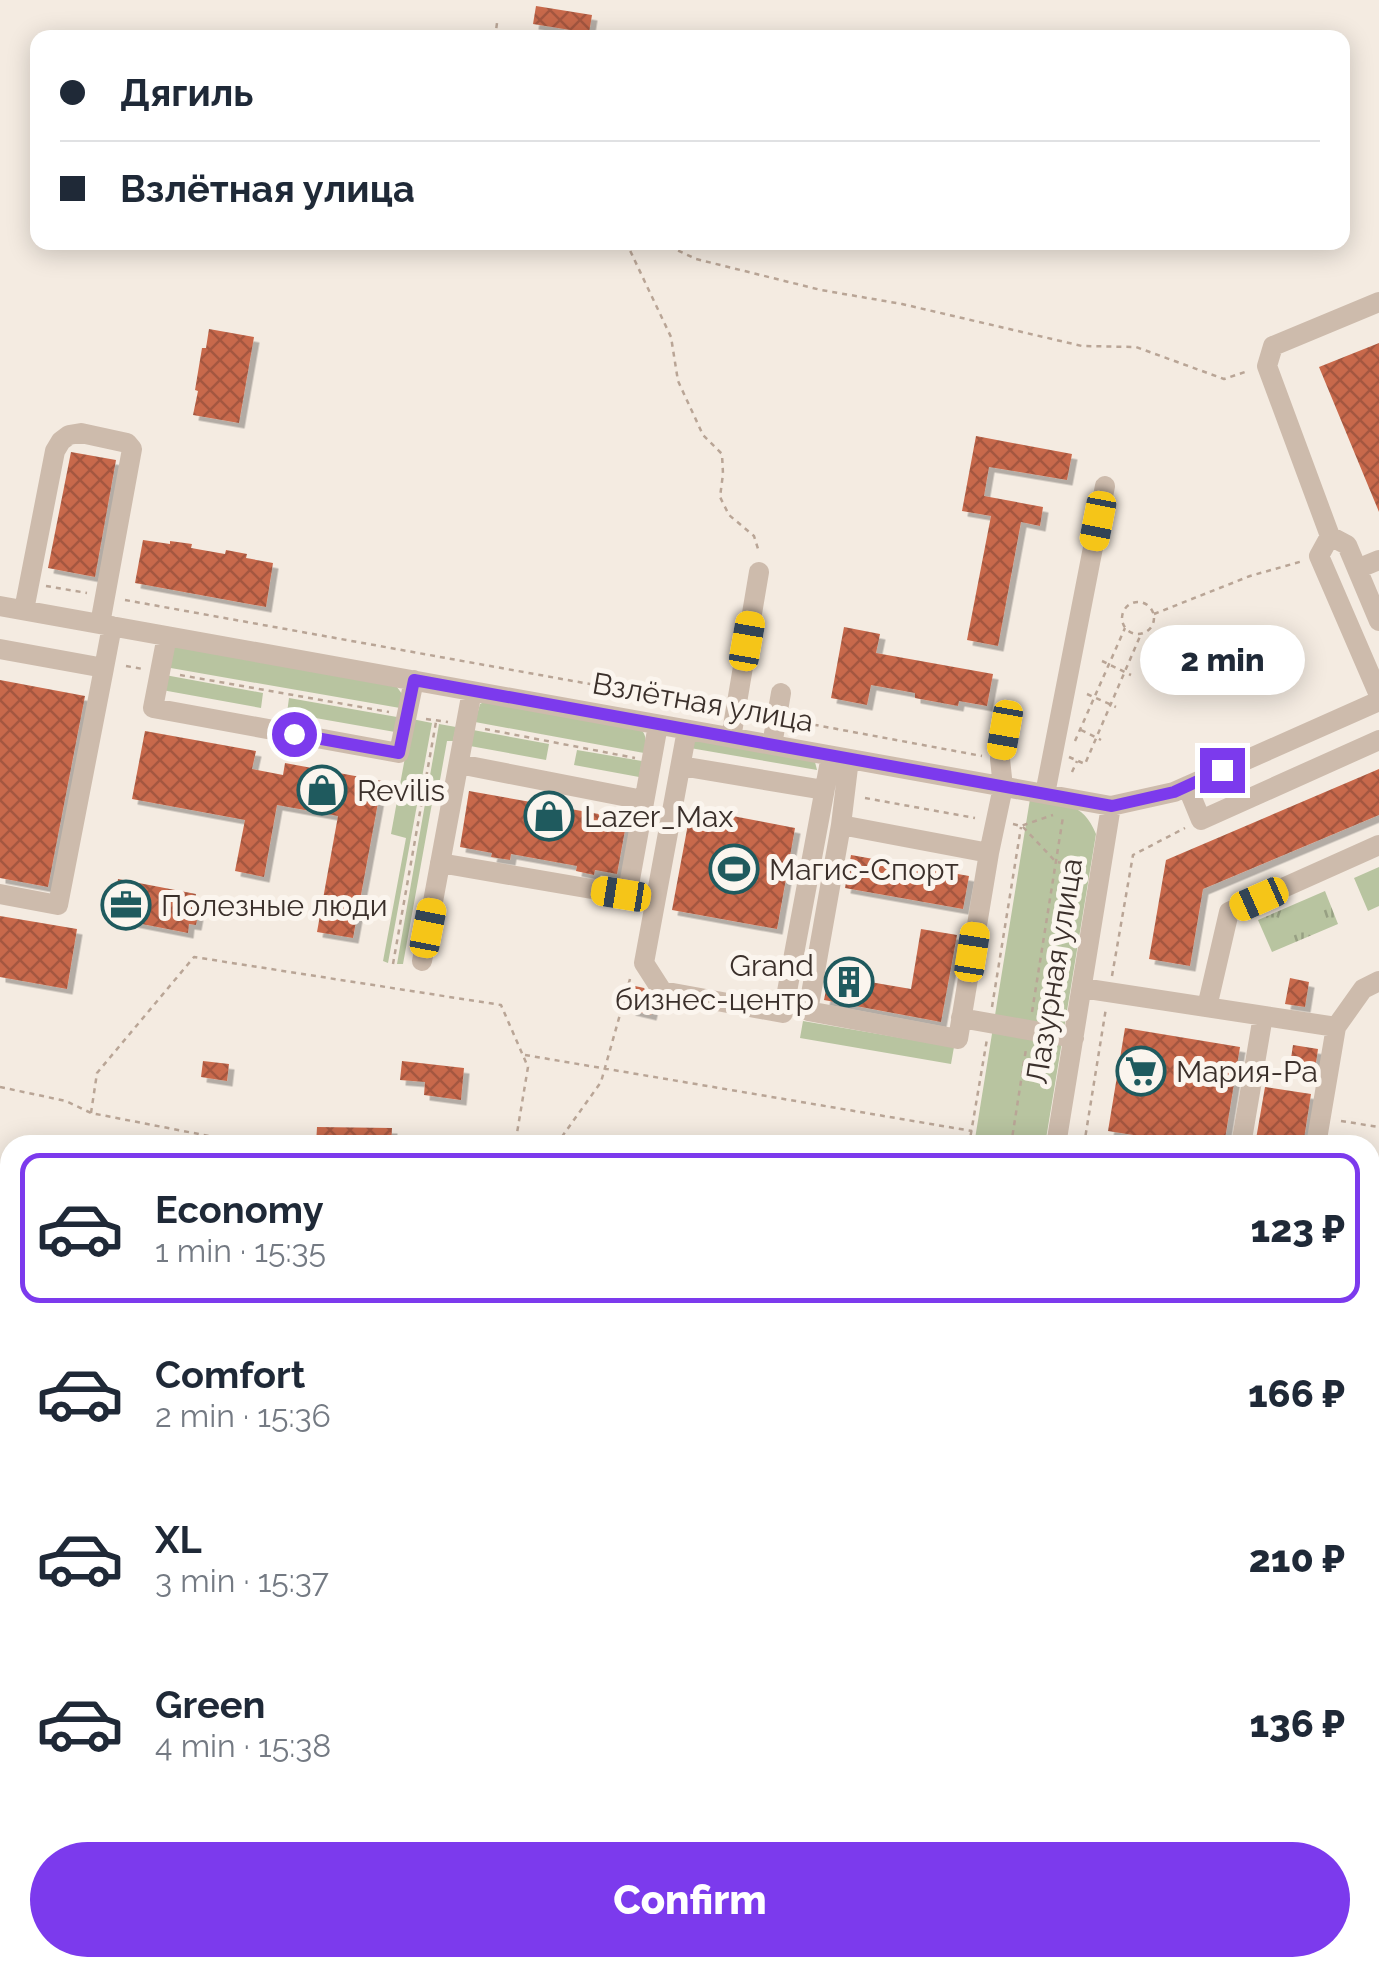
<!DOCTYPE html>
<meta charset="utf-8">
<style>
body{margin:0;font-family:Raleway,sans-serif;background:#f6f6f7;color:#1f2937;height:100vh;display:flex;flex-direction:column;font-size:38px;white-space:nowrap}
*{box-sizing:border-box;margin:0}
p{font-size:32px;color:#747a83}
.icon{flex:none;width:55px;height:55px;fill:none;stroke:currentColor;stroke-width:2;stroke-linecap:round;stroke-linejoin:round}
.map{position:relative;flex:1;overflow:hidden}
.panel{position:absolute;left:0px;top:1135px;width:1380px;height:842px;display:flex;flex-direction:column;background:#fff;border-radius:30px 30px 0 0;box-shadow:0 5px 25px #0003}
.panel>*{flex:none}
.guide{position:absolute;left:30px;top:30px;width:1320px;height:220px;border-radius:20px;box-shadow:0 5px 25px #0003;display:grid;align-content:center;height:220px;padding:0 30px;background:#fff}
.end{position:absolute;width:45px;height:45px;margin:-22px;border:12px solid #7c3aed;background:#fff;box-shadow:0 0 0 5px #fff}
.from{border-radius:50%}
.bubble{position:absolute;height:70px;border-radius:35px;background:#fff;box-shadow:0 5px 25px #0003;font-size:32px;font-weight:800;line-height:70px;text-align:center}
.car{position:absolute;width:30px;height:60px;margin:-30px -15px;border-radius:12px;box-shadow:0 0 8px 2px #0007;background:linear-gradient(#f5c518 24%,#345 0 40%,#f5c518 0 76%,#345 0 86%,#f5c518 0)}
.guide b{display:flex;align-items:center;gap:35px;height:95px;font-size:38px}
.guide b+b{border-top:2px solid #e0e1e3}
.guide i{width:25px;height:25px;background:#1f2937}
ul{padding:18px 0 0;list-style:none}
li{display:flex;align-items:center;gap:30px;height:150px;margin:0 20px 15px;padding:0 10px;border:5px solid transparent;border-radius:20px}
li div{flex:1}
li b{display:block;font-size:38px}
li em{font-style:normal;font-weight:800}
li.current{border-color:#7c3aed}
li>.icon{width:90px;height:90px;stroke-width:1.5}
.cta{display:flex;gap:20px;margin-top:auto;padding:20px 30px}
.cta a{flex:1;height:115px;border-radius:60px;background:#7c3aed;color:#fff;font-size:40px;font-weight:800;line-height:115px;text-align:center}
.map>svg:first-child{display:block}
.grass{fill:#b8c4a0}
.park{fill:url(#park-tufts)}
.building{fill:url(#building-cross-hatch);filter:url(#shadow)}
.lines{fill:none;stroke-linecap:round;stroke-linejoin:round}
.path{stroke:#b9a596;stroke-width:2.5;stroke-dasharray:5 5;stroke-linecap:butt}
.minor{stroke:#cdbbac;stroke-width:20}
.major{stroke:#7d675c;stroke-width:25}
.route{stroke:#7c3aed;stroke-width:12}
.labels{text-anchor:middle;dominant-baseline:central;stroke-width:10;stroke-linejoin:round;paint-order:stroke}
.street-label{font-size:30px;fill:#3b302b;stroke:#fbf5ee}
.poi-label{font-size:30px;fill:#3b302b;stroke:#fbf5ee;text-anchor:start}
</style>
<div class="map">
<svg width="1379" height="1976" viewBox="0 0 1379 1976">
<defs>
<pattern id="park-tufts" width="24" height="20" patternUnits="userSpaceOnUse" patternTransform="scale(2.5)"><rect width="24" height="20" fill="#b8c4a0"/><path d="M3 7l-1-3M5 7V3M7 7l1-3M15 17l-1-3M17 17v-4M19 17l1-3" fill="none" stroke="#97a083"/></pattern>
<pattern id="building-cross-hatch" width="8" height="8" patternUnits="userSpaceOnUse" patternTransform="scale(2.5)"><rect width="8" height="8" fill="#c8694b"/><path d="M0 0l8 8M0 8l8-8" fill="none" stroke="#a4573f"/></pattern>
<filter id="shadow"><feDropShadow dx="5.5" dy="5.5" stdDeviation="0" flood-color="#0004"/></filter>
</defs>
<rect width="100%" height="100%" fill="#f4ebe1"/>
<path class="grass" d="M 179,645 L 397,687 L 402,694 L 400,708 L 165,667 L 168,651 Z
M 165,675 L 263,693 L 261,708 L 162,690 Z
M 289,698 L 397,717 L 395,732 L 287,713 Z
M 486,701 L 639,727 C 648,736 646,742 644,753 L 475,722 L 480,704 Z
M 412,719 L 432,723 L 388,963 L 383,961 L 406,838 L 391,834 Z
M 439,724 L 456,727 L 453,741 L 447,741 L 440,780 L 436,781 L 403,964 L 397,964 Z
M 473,730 L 549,744 L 546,760 L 470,746 Z
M 699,739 L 815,762 L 817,770 L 690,748 L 693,743 Z
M 577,750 L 642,761 L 639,777 L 574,765 Z
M 1030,799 C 1062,804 1083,801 1096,834 L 1045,1145 L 974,1145 Z
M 1379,867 L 1379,906 L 1368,911 L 1354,878 Z
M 803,1021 L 954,1047 L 951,1064 L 800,1038 Z
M 1370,1446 L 1379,1448 L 1379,1617 L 1370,1615 Z"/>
<path class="park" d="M 1325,891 L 1338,924 L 1272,952 L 1258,920 Z"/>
<path class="building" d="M 536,6 L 592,15 L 589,33 L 533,24 Z
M 209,329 L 254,337 L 239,423 L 193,415 L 198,391 L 195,390 L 202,348 L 206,348 Z
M 1379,343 L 1379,512 L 1319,367 Z
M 976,436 L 1072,454 L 1067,480 L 989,467 L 984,496 L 1043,507 L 1040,526 L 1021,522 L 998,646 L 967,640 L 991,516 L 962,511 Z
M 71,452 L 116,460 L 95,577 L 48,568 Z
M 143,540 L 170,544 L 170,541 L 192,544 L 191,548 L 225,554 L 226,550 L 247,554 L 246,558 L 273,563 L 266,607 L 135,583 Z
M 844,627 L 880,634 L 876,653 L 993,674 L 987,706 L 959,701 L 958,706 L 915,698 L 915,693 L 871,685 L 867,705 L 831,698 Z
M 0,680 L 85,696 L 48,887 L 0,878 Z
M 145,731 L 256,751 L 252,769 L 283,775 L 285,763 L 382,781 L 353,938 L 317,932 L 338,816 L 277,805 L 264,877 L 235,871 L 245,820 L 132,799 Z
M 1379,769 L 1379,815 L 1203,889 L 1190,966 L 1149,959 L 1166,860 Z
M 469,791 L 627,819 L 617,874 L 595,870 L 594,875 L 576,871 L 577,866 L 511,854 L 510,860 L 491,857 L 492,853 L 460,847 Z
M 691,808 L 795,828 L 777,929 L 672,910 Z
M 851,855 L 969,876 L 963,909 L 845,888 Z
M 118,879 L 196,894 L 194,903 L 200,904 L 196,925 L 189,924 L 188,933 L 111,918 Z
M 0,916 L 77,929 L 67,989 L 0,977 Z
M 921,929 L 957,935 L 941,1022 L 824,1000 L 829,975 L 911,989 Z
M 1290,978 L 1309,982 L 1305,1007 L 1285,1004 Z
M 635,986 L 644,988 L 654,1002 L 651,1015 L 630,1010 Z
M 1125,1028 L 1240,1047 L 1224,1145 L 1197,1145 L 1108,1131 Z
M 1293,1045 L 1318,1049 L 1315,1069 L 1290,1065 Z
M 203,1061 L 229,1064 L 227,1081 L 201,1077 Z
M 402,1061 L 464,1068 L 461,1100 L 424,1095 L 425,1082 L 400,1080 Z
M 1265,1087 L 1311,1094 L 1303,1145 L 1255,1145 Z
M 317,1127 L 392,1128 L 391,1145 L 316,1145 Z"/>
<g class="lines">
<path class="path" d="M 495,38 L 497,23
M 626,242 L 671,337 L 678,381 L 703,435 L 722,454 L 723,474 L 720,497 L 729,515 L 754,536 L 759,552
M 660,242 L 696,259 L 821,290 L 902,304 L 1082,346 L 1136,347 L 1224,379 L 1248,371
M 46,586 L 87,593
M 125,600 L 717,707
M1122 618a16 16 0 1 1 32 0a16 16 0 1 1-32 0Z
M 1154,614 L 1250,576 L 1303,561
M 1102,661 L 1131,675
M 126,666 L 143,669
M 180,675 L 389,712
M 1087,694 L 1116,707
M 426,719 L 448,722
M 794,721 L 982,756
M 485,729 L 635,758
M 1081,730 L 1101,740
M 1075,741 L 1125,628
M 1069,757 L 1085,764 L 1141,634
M 1072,772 L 1077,761
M 865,798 L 975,818
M 1013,824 L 1021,826 L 1053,815
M 1023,827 L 1056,862 L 1082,866
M 393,964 L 436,722
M 1112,976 L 1133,855 L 1185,828
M 992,1007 L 1021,827
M 1032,1012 L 1063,817
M 525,1055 L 972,1131
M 0,1087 L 66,1101 L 91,1113 L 255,1145
M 91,1113 L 97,1073 L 194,957 L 501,1005 L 528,1067 L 515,1145
M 1341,1121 L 1379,1127
M 556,1145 L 601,1082 L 630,979
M 969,1145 L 987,1039
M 1011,1145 L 1026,1049
M 1084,1145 L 1106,1008
M 1370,1407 L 1379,1408
M 1370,1500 L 1379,1511
M 0,1529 L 10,1531
M 0,1664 L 10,1665
M 1370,1729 L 1379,1730
M 1370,1753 L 1379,1755
M 1370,1958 L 1379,1960
M 830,1976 L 831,1968
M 872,1976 L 873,1968
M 952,1976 L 953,1968"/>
<path class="minor" d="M 1379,302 L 1273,346 L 1267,366 L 1330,536 L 1347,545 L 1379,621
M 1330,536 L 1319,556 L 1379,695
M 1357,569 L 1379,560
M 0,606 L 1111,806 L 1174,792 L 1379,701
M 24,610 L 55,451 L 61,441 L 69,435 L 81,433 L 127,443 L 132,449 L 100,624
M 167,636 L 153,708 L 399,753 L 414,680
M 0,649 L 104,668 L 58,905 L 0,894
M 104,668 L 112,626
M 687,730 L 644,963 L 662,991 L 783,1013 L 831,756
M 731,738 L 759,572
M 772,745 L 781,693
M 849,759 L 841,825 L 808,1011 L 958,1039 L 989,853 L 1003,787 L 1000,759 L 1005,729
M 459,764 L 643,800
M 681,766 L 824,790
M 1187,786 L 1201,820 L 1379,740
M 1045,794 L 1105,486
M 841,825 L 989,853
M 440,863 L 621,894 L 629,885 L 658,725
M 422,961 L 472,691
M 1082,988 L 1336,1027
M 1207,1007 L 1229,912 L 1379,845
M 961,1018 L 1074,1038
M 1056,1145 L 1111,806
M 1241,1145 L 1263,1016
M 1316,1145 L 1336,1027 L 1363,989 L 1379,981
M 1370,1431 L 1379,1432
M 1370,1633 L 1379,1634
M 0,1847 L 10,1849
M 1370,1875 L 1379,1877
M 139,1968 L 144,1973 L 164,1976
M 1069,1968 L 1075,1976
M 1216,1968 L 1222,1976
M 36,1976 L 38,1968
M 394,1976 L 396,1968
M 623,1976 L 635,1969 L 675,1976
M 921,1976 L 922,1968"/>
<path class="major" d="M 0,1572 L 10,1573
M 1370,1795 L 1379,1797"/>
</g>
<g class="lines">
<path class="route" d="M 294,734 L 399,753 L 414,680 L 1112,806 L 1174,792 L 1222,770"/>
</g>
<defs>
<g id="shop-ring" transform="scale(2.5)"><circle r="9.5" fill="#fbf5ee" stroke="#1f5a5e" stroke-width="1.5"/><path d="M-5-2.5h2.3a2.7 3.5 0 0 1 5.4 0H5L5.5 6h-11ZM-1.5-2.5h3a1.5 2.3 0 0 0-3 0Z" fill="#1f5a5e"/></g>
<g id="stadium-ring" transform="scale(2.5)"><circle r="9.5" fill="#fbf5ee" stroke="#1f5a5e" stroke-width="1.5"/><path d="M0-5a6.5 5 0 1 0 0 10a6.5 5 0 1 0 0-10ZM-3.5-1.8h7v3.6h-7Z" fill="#1f5a5e"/></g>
<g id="office-ring" transform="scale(2.5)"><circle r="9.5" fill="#fbf5ee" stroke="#1f5a5e" stroke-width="1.5"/><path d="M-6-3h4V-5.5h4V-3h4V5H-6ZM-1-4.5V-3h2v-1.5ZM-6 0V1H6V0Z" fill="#1f5a5e"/></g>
<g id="building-ring" transform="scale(2.5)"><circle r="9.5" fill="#fbf5ee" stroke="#1f5a5e" stroke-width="1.5"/><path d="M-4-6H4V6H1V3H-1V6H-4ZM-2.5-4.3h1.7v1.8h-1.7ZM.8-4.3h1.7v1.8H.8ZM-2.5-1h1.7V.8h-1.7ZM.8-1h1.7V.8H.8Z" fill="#1f5a5e"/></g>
<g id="supermarket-ring" transform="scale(2.5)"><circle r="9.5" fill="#fbf5ee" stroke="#1f5a5e" stroke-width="1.5"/><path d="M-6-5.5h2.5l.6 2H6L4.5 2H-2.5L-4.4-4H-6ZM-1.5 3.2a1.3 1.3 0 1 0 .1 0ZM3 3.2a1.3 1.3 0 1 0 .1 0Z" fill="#1f5a5e"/></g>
</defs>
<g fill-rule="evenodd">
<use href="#shop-ring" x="322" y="790"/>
<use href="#shop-ring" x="549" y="816"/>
<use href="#stadium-ring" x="734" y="869"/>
<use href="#office-ring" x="126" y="905"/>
<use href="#building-ring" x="849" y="982"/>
<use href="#supermarket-ring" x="1141" y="1071"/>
</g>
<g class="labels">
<g class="street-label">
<text transform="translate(703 702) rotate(10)">Взлётная улица</text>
<text transform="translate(1054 971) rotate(-81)">Лазурная улица</text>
</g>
<g class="poi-label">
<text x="357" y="790">Revilis</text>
<text x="584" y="816">Lazer_Max</text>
<text x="769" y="869">Магис-Спорт</text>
<text x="161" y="905">Полезные люди</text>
<text x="814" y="965" text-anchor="end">Grand<tspan x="814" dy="34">бизнес-центр</tspan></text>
<text x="1176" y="1071">Мария-Ра</text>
</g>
</g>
</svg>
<i class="end from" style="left:294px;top:734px"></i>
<i class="end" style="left:1222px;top:770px"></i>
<div class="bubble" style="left:1140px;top:625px;width:165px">2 min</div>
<i class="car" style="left:1098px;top:521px;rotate:191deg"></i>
<i class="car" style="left:747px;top:641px;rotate:10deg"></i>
<i class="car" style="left:1005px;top:730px;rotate:190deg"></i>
<i class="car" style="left:621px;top:894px;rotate:279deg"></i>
<i class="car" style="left:1259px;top:899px;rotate:246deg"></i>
<i class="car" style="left:428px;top:928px;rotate:11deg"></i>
<i class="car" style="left:972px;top:952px;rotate:9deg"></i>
<div class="guide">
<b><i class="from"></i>Дягиль</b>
<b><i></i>Взлётная улица</b>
</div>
<section class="panel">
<ul>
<li class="current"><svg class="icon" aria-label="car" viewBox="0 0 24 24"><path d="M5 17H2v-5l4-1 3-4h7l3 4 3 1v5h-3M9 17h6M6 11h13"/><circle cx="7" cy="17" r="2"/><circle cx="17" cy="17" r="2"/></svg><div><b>Economy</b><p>1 min · 15:35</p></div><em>123 ₽</em></li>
<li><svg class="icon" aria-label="car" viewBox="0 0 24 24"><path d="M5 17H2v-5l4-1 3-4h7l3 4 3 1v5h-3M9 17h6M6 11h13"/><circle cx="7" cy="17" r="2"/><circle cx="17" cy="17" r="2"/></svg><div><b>Comfort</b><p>2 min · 15:36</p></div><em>166 ₽</em></li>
<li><svg class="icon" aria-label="car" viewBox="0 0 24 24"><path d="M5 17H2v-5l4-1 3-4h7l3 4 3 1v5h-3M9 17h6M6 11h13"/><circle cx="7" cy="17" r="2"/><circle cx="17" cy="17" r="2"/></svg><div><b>XL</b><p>3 min · 15:37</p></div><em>210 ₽</em></li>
<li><svg class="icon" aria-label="car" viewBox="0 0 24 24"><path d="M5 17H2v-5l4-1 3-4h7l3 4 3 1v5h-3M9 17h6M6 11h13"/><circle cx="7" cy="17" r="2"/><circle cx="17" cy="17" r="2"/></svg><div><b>Green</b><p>4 min · 15:38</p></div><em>136 ₽</em></li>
</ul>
<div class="cta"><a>Confirm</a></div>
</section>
</div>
